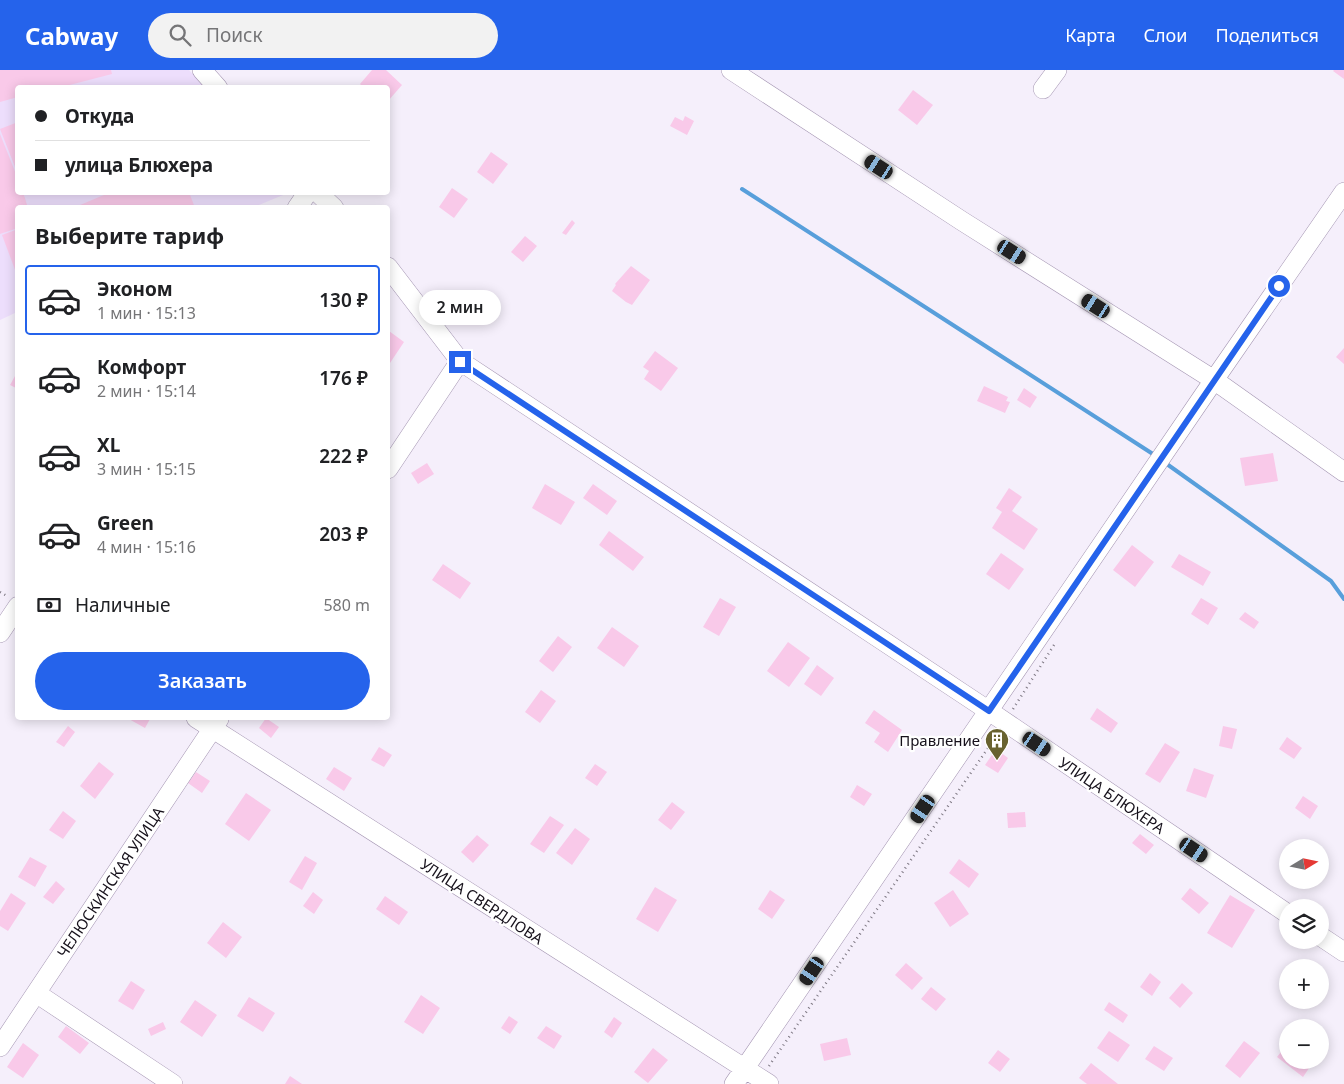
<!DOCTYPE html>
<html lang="ru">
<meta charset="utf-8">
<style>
body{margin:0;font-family:"Noto Sans",sans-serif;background:#f2f2f2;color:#202124;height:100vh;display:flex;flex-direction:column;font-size:19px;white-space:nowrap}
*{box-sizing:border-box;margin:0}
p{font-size:16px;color:#757577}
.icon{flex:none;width:28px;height:28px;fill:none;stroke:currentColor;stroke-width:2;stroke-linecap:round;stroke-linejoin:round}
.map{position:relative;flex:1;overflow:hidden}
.sheet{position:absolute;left:15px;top:135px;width:375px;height:515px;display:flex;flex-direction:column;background:#fff;border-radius:5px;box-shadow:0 2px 12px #0003}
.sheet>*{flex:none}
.guide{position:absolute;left:15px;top:15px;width:375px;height:110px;border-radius:5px;box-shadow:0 2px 12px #0003;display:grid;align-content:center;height:110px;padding:0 20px;background:#fff}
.needle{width:32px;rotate:80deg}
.controls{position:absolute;left:1279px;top:769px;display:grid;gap:10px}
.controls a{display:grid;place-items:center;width:50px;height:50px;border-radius:50%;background:#fff;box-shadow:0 2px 12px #0003;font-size:25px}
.end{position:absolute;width:22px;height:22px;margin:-11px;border:6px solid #2563eb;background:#fff;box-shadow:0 0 0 2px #fff}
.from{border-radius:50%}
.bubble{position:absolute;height:35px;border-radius:18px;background:#fff;box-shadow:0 2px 12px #0003;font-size:16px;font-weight:600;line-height:35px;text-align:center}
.car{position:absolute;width:15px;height:30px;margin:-15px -8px;border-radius:6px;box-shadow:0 0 4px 1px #0007;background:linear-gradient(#222 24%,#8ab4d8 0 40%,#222 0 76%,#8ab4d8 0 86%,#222 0)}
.guide b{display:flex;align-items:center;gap:18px;height:48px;font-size:19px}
.guide b+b{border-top:1px solid #e0e0e0}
.guide i{width:12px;height:12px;background:#202124}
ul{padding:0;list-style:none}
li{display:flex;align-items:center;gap:15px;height:70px;margin:0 10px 8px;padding:0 10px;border:2px solid transparent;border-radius:5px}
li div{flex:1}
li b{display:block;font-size:19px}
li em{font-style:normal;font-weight:600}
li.current{border-color:#2563eb}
li>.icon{width:45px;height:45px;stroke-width:1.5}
h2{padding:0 20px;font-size:22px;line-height:60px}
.pay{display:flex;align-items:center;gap:12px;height:55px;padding:0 20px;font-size:19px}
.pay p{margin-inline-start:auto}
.primary-button{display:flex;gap:10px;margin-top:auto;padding:10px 20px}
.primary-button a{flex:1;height:58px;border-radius:30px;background:#2563eb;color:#fff;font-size:20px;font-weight:600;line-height:58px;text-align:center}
header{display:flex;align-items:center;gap:30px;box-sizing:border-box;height:70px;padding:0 25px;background:#2563eb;color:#fff}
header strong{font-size:24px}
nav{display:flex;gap:28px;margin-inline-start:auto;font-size:18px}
.search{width:350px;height:45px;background:#f2f2f2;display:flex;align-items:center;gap:12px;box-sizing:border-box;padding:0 18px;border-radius:28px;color:#757577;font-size:19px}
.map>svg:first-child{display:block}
.built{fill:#eddefc}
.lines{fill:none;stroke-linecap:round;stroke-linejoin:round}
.stream{stroke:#589fdb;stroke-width:4}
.building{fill:#f9c9e9}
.minor-casing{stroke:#a495b2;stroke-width:20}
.path{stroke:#7d7782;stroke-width:2.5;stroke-dasharray:1 4;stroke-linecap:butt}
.minor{stroke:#fff;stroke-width:19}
.route{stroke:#2563eb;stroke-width:6}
.labels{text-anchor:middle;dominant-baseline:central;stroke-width:4.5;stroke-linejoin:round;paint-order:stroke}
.poi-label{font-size:15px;fill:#16111b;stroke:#fff;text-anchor:end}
.street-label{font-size:15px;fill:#16111b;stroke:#fff}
</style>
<header>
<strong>Cabway</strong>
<div class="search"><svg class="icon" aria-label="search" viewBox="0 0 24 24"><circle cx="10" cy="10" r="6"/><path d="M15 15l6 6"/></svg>Поиск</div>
<nav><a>Карта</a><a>Слои</a><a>Поделиться</a></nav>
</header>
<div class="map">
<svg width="1344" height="1014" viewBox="0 0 1344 1014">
<rect width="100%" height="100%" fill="#f5effb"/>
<path class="built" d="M 0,0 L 189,0 L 204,17 L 18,18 L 18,122 L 288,123 L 254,137 L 18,138 L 17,242 L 0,250 Z"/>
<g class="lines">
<path class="stream" d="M 742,119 L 1156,386
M 1164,392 L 1331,511 L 1344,529"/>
</g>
<path class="building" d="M 0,0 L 111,0 L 112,4 L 58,18 L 18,18 L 18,27 L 0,32 Z
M 372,0 L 386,0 L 402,15 L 388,31 L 388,18 L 364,18 L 360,14 Z
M 1334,0 L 1344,0 L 1344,9 L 1333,1 Z
M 913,20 L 933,35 L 917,55 L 898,40 Z
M 685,46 L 694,51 L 687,65 L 670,56 L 675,47 L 683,51 Z
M 18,52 L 18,101 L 17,102 L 0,59 Z
M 0,64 L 18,109 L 18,122 L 23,122 L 28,138 L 18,138 L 18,158 L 0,164 Z
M 491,82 L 508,94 L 493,114 L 477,102 Z
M 452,118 L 468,129 L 454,148 L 439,137 Z
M 111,122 L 189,122 L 195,138 L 73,138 Z
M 572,150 L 575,153 L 566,165 L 562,163 Z
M 18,159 L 18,205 L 17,205 L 2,165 Z
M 525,166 L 537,176 L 523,192 L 511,182 Z
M 631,196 L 650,210 L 632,235 L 626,232 L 612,221 L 616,215 L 615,214 Z
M 389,261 L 404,272 L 388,296 L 388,263 Z
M 1344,278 L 1344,294 L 1336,287 Z
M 655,281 L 678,298 L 661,321 L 644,309 L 649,301 L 643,297 Z
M 15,306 L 18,308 L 18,319 L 10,315 Z
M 984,316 L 1008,327 L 1006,331 L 1010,332 L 1005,343 L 977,331 Z
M 1024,318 L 1037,327 L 1030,338 L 1017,330 Z
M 1273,383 L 1278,411 L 1245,416 L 1240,388 Z
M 427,393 L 434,404 L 418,414 L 411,403 Z
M 545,414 L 575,432 L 561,455 L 532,438 Z
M 593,414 L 617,431 L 607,445 L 583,428 Z
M 1009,418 L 1022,427 L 1012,441 L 1038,459 L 1024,480 L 992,458 L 1002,442 L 996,438 Z
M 609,461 L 644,487 L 633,501 L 599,475 Z
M 1132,475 L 1154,492 L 1135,517 L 1113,500 Z
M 1001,483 L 1024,499 L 1009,520 L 986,504 Z
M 1179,484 L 1211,502 L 1203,516 L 1171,497 Z
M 443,494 L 471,513 L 460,529 L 432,510 Z
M 720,528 L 736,537 L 719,566 L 703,557 Z
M 1201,528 L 1218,538 L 1208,555 L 1191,544 Z
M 1245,542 L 1259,552 L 1254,559 L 1239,549 Z
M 612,557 L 639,576 L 624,597 L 597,578 Z
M 558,566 L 572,577 L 553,602 L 539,591 Z
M 788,572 L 810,588 L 789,617 L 767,601 Z
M 817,595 L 834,608 L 821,626 L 804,614 Z
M 541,620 L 556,631 L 540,653 L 525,642 Z
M 1097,638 L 1118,653 L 1111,663 L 1090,649 Z
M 874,640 L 902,660 L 888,682 L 874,672 L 880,663 L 865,653 Z
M 127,648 L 148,648 L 150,649 L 145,658 Z
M 266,648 L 279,657 L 271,668 L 259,658 Z
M 68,656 L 75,662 L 64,677 L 56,672 Z
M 1223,656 L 1237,659 L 1232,679 L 1219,676 Z
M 1287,667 L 1302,678 L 1294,689 L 1279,679 Z
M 1165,673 L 1180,682 L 1160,713 L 1145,704 Z
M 379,677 L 392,685 L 384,697 L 371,690 Z
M 996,679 L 1008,688 L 998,703 L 985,695 Z
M 99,692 L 114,704 L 95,729 L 80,716 Z
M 595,694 L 607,702 L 597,716 L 585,708 Z
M 334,697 L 352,708 L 344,721 L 326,709 Z
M 1194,698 L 1214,705 L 1206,728 L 1186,721 Z
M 196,702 L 210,711 L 202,723 L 188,713 Z
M 857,715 L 872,724 L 864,736 L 850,727 Z
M 246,723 L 271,740 L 249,771 L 225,754 Z
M 1303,726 L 1318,736 L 1310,749 L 1295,738 Z
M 672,732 L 685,742 L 671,760 L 658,750 Z
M 63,741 L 76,751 L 63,769 L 49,760 Z
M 1025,742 L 1026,757 L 1008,758 L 1007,743 Z
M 550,746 L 564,755 L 544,783 L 530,774 Z
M 575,758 L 590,769 L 572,795 L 556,783 Z
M 1140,764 L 1154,775 L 1146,784 L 1132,773 Z
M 477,765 L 489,775 L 473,793 L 461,782 Z
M 305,786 L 317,793 L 302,820 L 289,812 Z
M 30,787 L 47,796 L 35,817 L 18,807 Z
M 959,789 L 979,804 L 969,818 L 949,803 Z
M 56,811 L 65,819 L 53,834 L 43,827 Z
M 655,817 L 677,830 L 658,862 L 636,849 Z
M 1190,818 L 1209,833 L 1199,844 L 1181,829 Z
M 770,820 L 785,830 L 772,849 L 758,839 Z
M 953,820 L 969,844 L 950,857 L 934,833 Z
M 313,822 L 323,830 L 314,844 L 303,836 Z
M 11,823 L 26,833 L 8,861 L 0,856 L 0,841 Z
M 1230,825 L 1255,840 L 1232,878 L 1207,863 Z
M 385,826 L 408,842 L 399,855 L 376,839 Z
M 223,852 L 242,867 L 226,888 L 207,873 Z
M 906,893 L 923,908 L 912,920 L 895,905 Z
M 1150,903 L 1161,912 L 1152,926 L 1140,917 Z
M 131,911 L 145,920 L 133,940 L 118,931 Z
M 1182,913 L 1193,923 L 1180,938 L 1169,928 Z
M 931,917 L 946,929 L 936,941 L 921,929 Z
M 421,925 L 440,938 L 423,964 L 404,952 Z
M 249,927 L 275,943 L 263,962 L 237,946 Z
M 195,930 L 217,945 L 202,967 L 180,952 Z
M 1109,932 L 1128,945 L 1123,953 L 1104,940 Z
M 509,946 L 518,952 L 510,964 L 501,958 Z
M 614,947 L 622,953 L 612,968 L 604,962 Z
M 163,952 L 166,959 L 151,966 L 148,959 Z
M 66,956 L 89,973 L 80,984 L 58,967 Z
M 546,956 L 562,966 L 554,979 L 537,968 Z
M 1109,961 L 1130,975 L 1118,992 L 1097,978 Z
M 847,968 L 851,985 L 824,991 L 820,974 Z
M 1244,971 L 1260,983 L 1240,1008 L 1225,996 Z
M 23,973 L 39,985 L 23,1008 L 7,997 Z
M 1288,973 L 1288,990 L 1314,991 L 1303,1007 L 1277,987 Z
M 1154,976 L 1173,988 L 1164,1001 L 1145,989 Z
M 653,978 L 668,990 L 648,1013 L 634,1002 Z
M 998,980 L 1010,989 L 1000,1002 L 988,993 Z
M 1091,993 L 1118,1014 L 1087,1014 L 1079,1008 Z
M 290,1006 L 302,1014 L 285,1014 Z"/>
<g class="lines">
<g class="minor-casing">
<path id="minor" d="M 202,0 L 218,18
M 731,0 L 962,151 L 1214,310 L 1344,402
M 1043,19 L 1057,0
M 317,122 L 334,138
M 297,138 L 308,122
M 388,197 L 460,291 L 989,641 L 1288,844
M 388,399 L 460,291
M 0,563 L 18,536
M 196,648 L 769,1014
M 1320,866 L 1344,882
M 36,923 L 173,1014
M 0,977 L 219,649
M 734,1014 L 1214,310 L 1344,122"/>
</g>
<path class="path" d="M 0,522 L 7,526
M 1013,639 L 1056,572
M 769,996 L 997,665"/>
<use href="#minor" class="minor"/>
</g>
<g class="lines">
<path class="route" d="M 460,292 L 989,641 L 1279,216"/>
</g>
<defs>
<g id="building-pin" transform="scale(1.25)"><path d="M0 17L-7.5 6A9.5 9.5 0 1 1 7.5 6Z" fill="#68622f" stroke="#fff"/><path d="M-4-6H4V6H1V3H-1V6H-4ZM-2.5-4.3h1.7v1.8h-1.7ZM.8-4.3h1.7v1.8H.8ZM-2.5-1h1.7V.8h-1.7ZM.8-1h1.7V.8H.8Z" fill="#fff"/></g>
</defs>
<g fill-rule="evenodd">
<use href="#building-pin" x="997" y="670"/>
</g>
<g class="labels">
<g class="poi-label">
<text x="980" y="670">Правление</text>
</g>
<g class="street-label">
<text transform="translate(1112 725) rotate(34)">УЛИЦА БЛЮХЕРА</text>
<text transform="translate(110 812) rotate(-56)">ЧЕЛЮСКИНСКАЯ УЛИЦА</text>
<text transform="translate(482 831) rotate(33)">УЛИЦА СВЕРДЛОВА</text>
</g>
</g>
</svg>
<div class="controls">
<a><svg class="needle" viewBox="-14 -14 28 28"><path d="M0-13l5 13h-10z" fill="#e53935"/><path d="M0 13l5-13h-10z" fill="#757577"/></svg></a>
<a><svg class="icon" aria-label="layers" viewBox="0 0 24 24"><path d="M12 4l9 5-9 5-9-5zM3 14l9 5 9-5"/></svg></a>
<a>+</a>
<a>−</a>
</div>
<i class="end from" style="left:1279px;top:216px"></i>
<i class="end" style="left:460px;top:292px"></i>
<div class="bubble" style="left:419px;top:220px;width:82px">2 мин</div>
<i class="car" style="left:879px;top:97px;rotate:303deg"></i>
<i class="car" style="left:1012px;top:182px;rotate:122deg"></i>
<i class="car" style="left:1096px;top:236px;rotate:302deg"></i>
<i class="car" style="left:1037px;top:674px;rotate:124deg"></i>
<i class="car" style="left:923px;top:739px;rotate:214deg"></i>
<i class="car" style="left:1194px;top:780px;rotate:124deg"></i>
<i class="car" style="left:812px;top:901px;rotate:214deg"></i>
<div class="guide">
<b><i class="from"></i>Откуда</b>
<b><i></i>улица Блюхера</b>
</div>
<section class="sheet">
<h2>Выберите тариф</h2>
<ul>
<li class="current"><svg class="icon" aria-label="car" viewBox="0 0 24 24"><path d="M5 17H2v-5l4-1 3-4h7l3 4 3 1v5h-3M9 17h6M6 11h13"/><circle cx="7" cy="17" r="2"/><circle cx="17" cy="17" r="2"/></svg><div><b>Эконом</b><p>1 мин · 15:13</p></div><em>130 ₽</em></li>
<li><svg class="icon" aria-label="car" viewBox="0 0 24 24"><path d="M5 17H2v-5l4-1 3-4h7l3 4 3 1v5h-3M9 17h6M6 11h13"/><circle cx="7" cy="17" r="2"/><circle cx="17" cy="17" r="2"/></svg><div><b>Комфорт</b><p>2 мин · 15:14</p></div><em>176 ₽</em></li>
<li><svg class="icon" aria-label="car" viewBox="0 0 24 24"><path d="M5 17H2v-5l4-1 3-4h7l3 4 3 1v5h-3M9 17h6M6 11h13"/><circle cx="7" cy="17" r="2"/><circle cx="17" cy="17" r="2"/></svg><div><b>XL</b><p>3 мин · 15:15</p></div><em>222 ₽</em></li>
<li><svg class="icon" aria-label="car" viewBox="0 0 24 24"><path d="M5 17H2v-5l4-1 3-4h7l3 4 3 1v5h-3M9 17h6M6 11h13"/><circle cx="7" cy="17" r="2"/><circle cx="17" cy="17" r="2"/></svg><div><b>Green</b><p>4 мин · 15:16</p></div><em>203 ₽</em></li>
</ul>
<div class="pay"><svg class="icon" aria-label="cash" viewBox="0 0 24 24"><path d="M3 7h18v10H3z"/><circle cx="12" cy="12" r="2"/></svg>Наличные<p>580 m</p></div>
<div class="primary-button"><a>Заказать</a></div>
</section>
</div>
